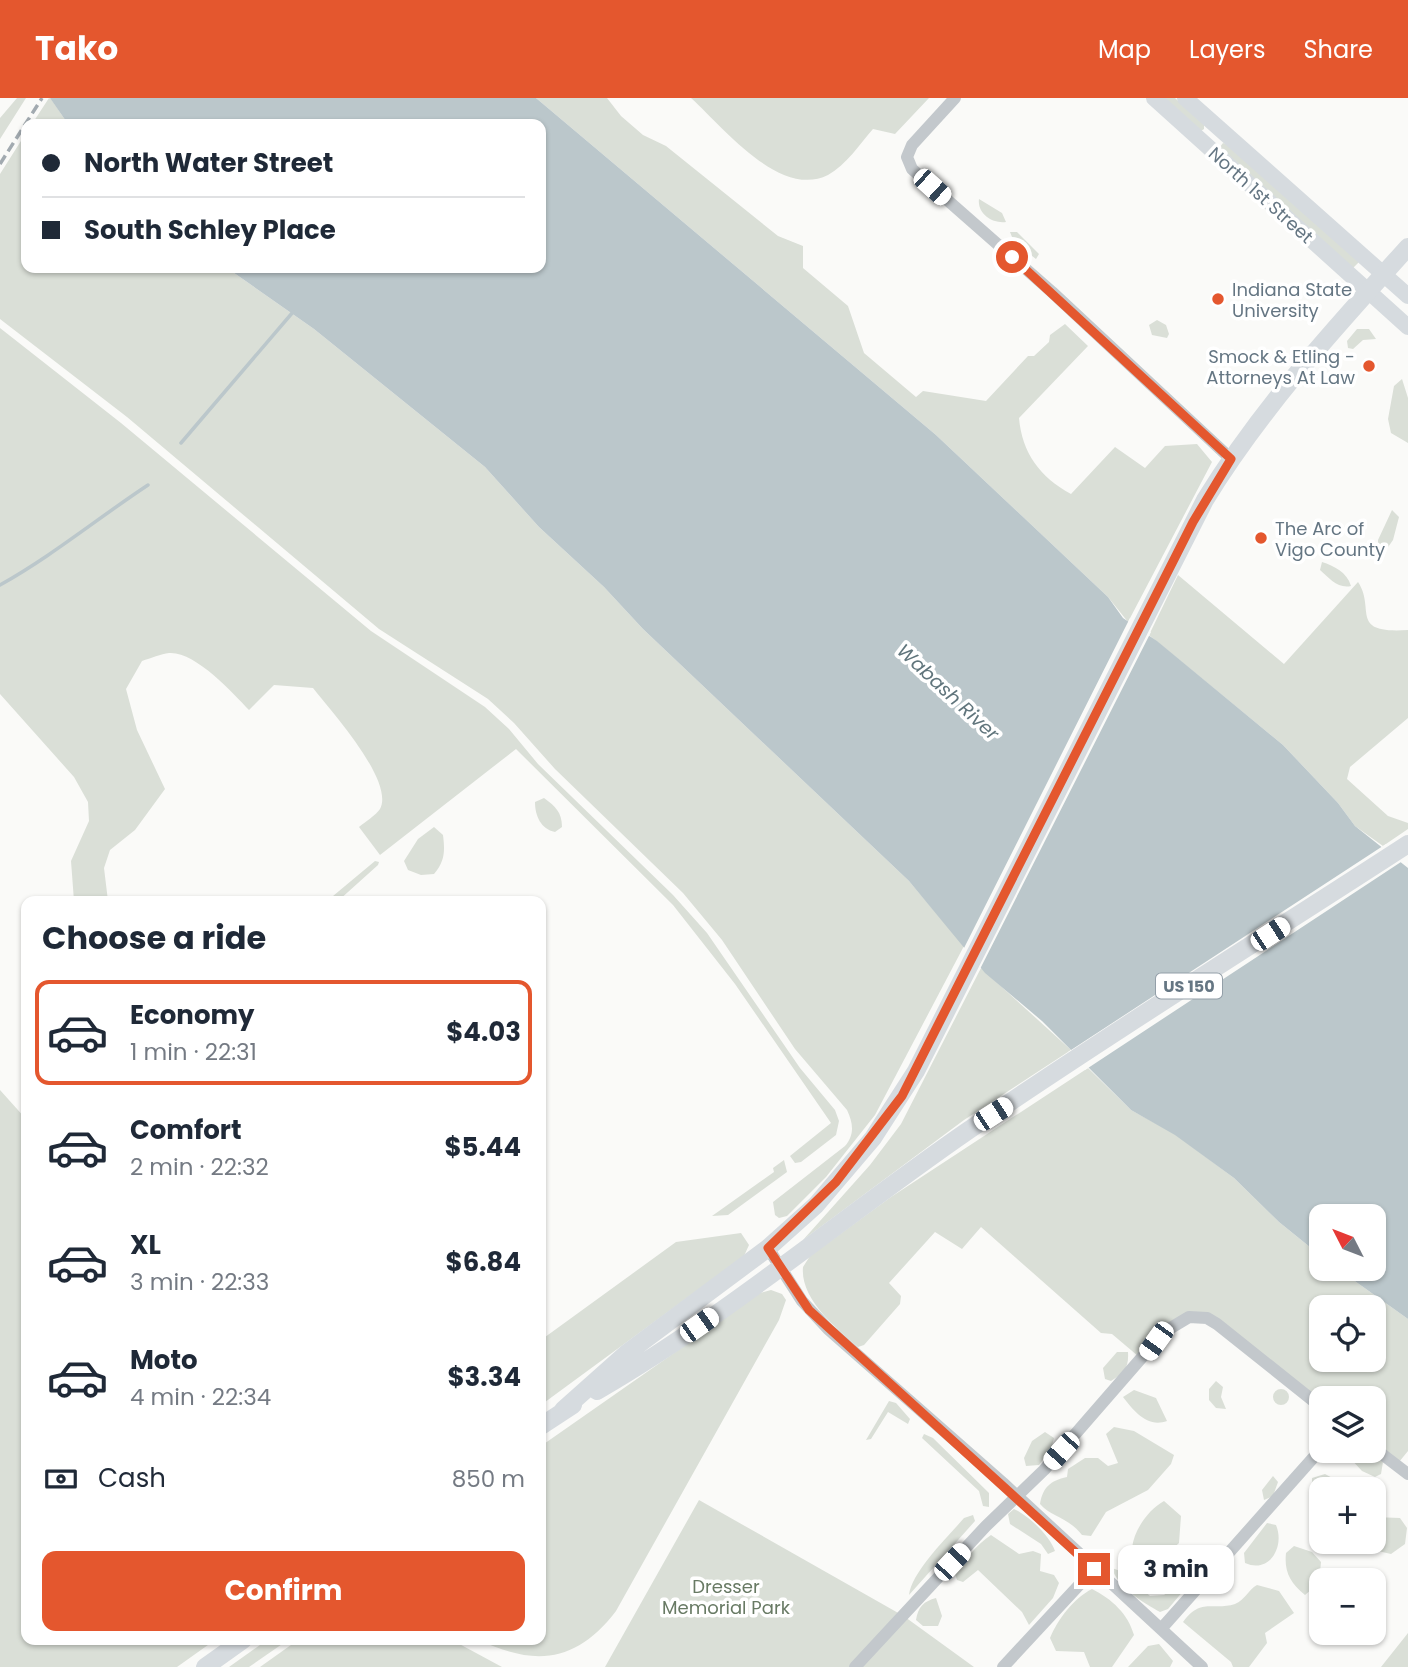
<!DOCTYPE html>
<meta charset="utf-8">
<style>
body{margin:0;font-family:Poppins,sans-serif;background:#f6f6f7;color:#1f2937;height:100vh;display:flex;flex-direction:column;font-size:26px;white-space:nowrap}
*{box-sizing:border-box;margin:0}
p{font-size:23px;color:#747a83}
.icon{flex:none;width:38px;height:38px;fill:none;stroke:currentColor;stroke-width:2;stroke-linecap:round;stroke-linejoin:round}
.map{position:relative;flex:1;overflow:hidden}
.drawer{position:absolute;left:21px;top:798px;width:525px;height:749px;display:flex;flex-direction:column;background:#fff;border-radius:14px;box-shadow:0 2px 5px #0004}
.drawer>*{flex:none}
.guide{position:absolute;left:21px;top:21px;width:525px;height:154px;border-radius:14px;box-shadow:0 2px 5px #0004;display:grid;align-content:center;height:154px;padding:0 21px;background:#fff}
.needle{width:46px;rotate:312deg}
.controls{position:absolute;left:1309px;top:1106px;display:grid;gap:14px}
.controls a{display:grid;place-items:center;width:77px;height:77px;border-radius:14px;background:#fff;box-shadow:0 2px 5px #0004;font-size:35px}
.end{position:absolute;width:32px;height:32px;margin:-16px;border:9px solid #e4572e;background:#fff;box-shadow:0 0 0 4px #fff}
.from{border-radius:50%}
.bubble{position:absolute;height:49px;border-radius:14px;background:#fff;box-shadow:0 2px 5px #0004;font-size:23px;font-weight:700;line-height:49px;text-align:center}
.car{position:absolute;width:21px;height:42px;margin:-21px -10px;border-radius:9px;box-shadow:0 0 5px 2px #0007;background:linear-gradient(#fff 24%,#345 0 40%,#fff 0 76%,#345 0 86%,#fff 0)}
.guide b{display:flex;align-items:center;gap:24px;height:66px;font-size:26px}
.guide b+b{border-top:2px solid #e0e1e3}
.guide i{width:18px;height:18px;background:#1f2937}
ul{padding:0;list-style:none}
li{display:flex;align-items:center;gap:21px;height:105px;margin:0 14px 10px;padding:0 7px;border:4px solid transparent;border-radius:14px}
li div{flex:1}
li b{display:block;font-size:26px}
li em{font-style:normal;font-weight:700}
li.on{border-color:#e4572e}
li>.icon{width:63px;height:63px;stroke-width:1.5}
h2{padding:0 21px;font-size:32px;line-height:84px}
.pay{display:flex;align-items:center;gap:18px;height:77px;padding:0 21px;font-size:26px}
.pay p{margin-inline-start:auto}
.cta{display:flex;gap:14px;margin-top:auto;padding:14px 21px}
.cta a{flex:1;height:80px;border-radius:14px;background:#e4572e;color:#fff;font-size:28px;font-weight:700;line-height:80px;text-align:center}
header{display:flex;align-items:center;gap:42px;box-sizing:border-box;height:98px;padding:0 35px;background:#e4572e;color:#fff}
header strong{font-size:33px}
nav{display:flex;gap:38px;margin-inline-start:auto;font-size:24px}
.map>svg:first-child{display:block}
.green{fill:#dadfd7;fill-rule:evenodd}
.water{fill:#bbc7cb}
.pier{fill:#fafaf8}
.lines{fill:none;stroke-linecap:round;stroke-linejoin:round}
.stream{stroke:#bbc7cb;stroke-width:3.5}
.street{stroke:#c3c8cc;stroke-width:12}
.secondary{stroke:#d6dbdf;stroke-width:16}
.primary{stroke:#d6dbdf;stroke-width:18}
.rail{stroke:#a2aab0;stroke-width:3.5;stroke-dasharray:10 5;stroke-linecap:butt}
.route{stroke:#e4572e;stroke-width:9}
.poi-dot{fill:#e4572e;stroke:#fff;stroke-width:2.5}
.labels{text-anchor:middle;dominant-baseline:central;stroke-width:7;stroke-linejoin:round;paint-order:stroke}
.shield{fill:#fff;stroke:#939fa8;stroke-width:2}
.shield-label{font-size:16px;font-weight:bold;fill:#657683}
.street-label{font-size:18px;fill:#657683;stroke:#fff}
.poi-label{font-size:18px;fill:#657683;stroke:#fff;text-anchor:start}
.park-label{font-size:18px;fill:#687a64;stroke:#fff}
.water-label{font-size:19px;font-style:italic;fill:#60757c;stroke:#fff}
</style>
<header>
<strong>Tako</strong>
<nav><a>Map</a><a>Layers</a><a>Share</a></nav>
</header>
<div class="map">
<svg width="1408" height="1569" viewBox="0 0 1408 1569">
<rect width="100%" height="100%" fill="#fafaf8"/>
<path class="green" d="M 17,0 L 26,0 L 0,41 L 0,20 Z
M 49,0 L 51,1 L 68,26 L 32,26 Z
M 536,0 L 607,0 L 621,18 L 643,37 L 666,48 L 778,138 L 803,148 L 803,170 L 848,208 L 864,255 L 916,299 L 923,293 L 986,303 L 1028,258 L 1034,258 L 1049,244 L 1050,237 L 1065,226 L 1088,248 L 1019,320 C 1022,355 1040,379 1071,396 L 1115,349 L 1145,370 L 1165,348 L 1197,346 L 1212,364 L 1128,524 L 1108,499 L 936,337 Z
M 691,0 L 929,0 L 895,36 L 873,31 C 860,46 846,67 828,77 C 780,101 724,30 691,0 Z
M 1163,0 L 1175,0 L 1204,27 L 1204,31 L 1201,33 Z
M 26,35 L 26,170 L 227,170 L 314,231 L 485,369 L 539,429 L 604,489 L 643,531 L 909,783 L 964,848 L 875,1017 L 826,1079 L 787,1118 L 779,1120 L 775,1117 L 773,1104 L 845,1048 C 855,1036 853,1025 847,1012 L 795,951 L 722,842 L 683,795 L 555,671 L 514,625 L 488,601 L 379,531 L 127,319 L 0,221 L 0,76 Z
M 1223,45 L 1226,46 L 1359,164 L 1353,170 L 1220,49 Z
M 979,101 L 1002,115 L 1006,124 C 993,126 977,116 979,101 Z
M 1010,134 L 1017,134 L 1039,156 L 1036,161 L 1014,144 Z
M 1157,222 L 1166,227 L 1169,236 L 1167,240 L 1152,237 L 1149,227 Z
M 0,230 L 121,325 L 371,533 L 485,609 L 509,631 L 538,666 L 673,797 L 707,835 L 800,970 L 835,1012 L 839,1023 L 836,1037 L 801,1064 L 795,1065 L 790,1058 L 831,1025 L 735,886 L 673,807 L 516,651 L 380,757 L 359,729 C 365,724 376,717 380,711 C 395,683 330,612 313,590 L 274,587 L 249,612 C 233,595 195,553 169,555 C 161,556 151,560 142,563 L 126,591 L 137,632 L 165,691 L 135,732 L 110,752 L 104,770 L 108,803 L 74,803 L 71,763 L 89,723 L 88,704 L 74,679 L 0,596 Z
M 1357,231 L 1369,231 L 1376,241 L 1363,242 L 1353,251 L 1348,250 L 1347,243 Z
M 1402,281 L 1408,300 L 1408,345 L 1391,335 L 1388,321 L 1394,288 Z
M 1392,412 L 1399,419 L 1393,442 L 1384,455 L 1378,453 L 1378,442 Z
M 1322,464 C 1334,468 1347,474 1351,488 C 1338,491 1329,480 1320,472 Z
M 1178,477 L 1284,566 L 1358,484 C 1376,511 1348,536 1408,532 L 1408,620 L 1350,669 L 1347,681 L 1388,718 L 1408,725 L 1408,731 L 1383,748 L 1355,728 L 1338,705 L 1283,647 L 1149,537 Z
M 544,700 C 555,708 562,714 562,729 L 555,734 C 541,731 535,718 535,704 Z
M 434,729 L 443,737 C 445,753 445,763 434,776 L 421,777 L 408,772 L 404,763 L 418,741 Z
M 375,763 L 379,764 L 378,767 L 338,803 L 327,803 Z
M 981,870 L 1071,952 L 964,1022 L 803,1142 L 870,1067 L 901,1026 Z
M 1088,970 L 1131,1012 L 1175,1036 L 1234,1080 L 1279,1124 L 1321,1158 L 1321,1171 L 1338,1171 L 1408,1221 L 1408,1353 L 1399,1364 L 1374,1345 L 1374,1300 L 1321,1300 L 1321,1303 L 1190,1214 C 1166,1223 1154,1240 1138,1258 L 1112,1236 L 1101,1235 L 981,1129 L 962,1151 L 935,1134 L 889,1185 L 901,1198 L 900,1206 L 864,1247 L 858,1249 C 836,1230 800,1201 803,1169 L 810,1158 L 891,1099 ZM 1321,1209 L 1374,1209 L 1374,1262 L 1321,1262 Z
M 0,992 L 26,1021 L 26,1542 L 215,1542 L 177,1569 L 0,1569 Z
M 784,1062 L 787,1074 L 728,1117 L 712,1118 L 774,1074 L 773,1070 Z
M 741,1135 L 749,1147 L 744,1158 L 541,1307 L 541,1242 L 676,1144 Z
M 771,1192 L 782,1196 L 786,1202 L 779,1222 L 616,1513 C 577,1564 536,1569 479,1542 L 541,1542 L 541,1348 L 760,1195 Z
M 1117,1254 L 1128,1254 C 1129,1270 1124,1275 1111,1283 L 1105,1281 L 1103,1270 Z
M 1216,1283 L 1223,1289 L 1221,1299 L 1226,1311 L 1216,1310 L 1209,1302 L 1209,1291 Z
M1273 1299a8 8 0 1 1 16 0a8 8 0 1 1-16 0Z
M 1134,1292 L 1156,1300 L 1167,1323 C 1147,1330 1134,1313 1123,1299 Z
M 889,1303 L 896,1305 L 910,1321 L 908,1326 L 888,1314 L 871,1341 L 866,1342 Z
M 1114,1329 L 1134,1333 L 1174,1357 L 1171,1366 L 1148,1392 L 1106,1414 L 1091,1438 L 1082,1437 C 1068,1419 1051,1419 1040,1406 C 1043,1389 1050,1383 1067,1379 L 1068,1371 L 1085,1360 L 1098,1360 L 1108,1368 L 1118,1365 L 1106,1336 Z
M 1045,1334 L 1054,1340 L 1051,1351 L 1039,1367 L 1026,1368 L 1024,1360 L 1032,1343 Z
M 924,1336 L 933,1340 L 989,1395 L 989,1409 L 983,1408 L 979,1393 L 922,1340 Z
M 1352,1353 L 1368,1353 L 1383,1364 L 1381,1376 L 1375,1379 L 1362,1373 L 1349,1359 Z
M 1325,1376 L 1338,1383 L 1344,1391 L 1321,1391 L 1321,1400 L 1312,1393 L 1312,1380 Z
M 1273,1378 L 1278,1384 L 1273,1398 L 1264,1402 L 1262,1392 Z
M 699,1402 L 900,1516 L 851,1569 L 605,1569 Z
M 1164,1403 L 1181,1418 L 1179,1445 L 1166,1457 L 1150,1464 L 1132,1450 C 1134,1432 1148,1412 1164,1403 Z
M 1014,1411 C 1028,1417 1050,1438 1055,1453 L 1048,1456 L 1041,1446 L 1010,1426 L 1008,1416 Z
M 973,1417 L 975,1423 L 909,1497 C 912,1473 948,1439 964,1420 Z
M 1374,1419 L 1400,1420 L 1407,1430 L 1405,1446 L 1391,1456 L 1378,1453 L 1370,1444 L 1374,1444 Z
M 1267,1425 L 1276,1427 C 1285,1448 1270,1476 1245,1465 L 1244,1455 Z
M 991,1437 L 1019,1456 L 1033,1453 L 1041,1456 L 1040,1473 L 1054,1477 L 1059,1485 L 1053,1500 L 1029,1527 L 1022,1514 L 978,1472 L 963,1484 L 957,1482 L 955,1476 C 966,1461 976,1447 991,1437 Z
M 1294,1448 L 1312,1454 L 1321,1464 L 1319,1485 L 1305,1497 C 1290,1485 1284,1473 1286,1455 Z
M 1112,1470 L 1123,1474 L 1150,1498 L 1164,1497 L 1194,1474 L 1195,1479 L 1168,1511 L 1160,1514 C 1144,1505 1117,1489 1112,1470 Z
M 1257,1487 L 1279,1493 L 1294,1515 L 1265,1535 L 1267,1545 L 1249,1569 L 1233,1569 L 1231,1564 L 1183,1524 C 1201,1499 1213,1513 1235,1506 C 1245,1502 1248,1492 1257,1487 Z
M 1092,1491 C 1112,1501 1128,1516 1134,1537 L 1112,1569 L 1090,1569 L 1084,1554 L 1056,1553 L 1050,1540 C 1058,1521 1074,1500 1092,1491 Z
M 936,1500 L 942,1518 L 938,1528 L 923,1528 L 916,1522 C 918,1509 924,1503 936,1500 Z
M 905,1519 L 974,1569 L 860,1569 Z
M 1408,1535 L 1408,1569 L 1381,1569 Z
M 267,1542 L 288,1542 L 249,1569 L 229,1569 Z
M 298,1542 L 452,1542 L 502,1569 L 260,1569 Z
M 1159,1546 L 1173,1563 L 1170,1569 L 1128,1569 L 1148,1548 Z"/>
<path class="water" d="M 50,0 L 536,0 L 936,337 L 1108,499 L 1123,520 L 1157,543 L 1283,647 L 1338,705 L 1355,728 L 1408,770 L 1408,1221 L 1338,1171 L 1374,1171 L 1374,1118 L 1321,1118 L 1321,1158 L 1279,1124 L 1234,1080 L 1175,1037 L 1131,1012 L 1042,923 L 985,875 L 909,783 L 643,531 L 604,489 L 539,429 L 485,369 L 314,231 L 227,170 L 541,170 L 541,26 L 68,26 Z"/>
<path class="pier" d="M 1130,520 L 1151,534 L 979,873 L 963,852 Z
M 1386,746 L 1404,762 L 1085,972 L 1068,954 Z"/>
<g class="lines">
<path class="stream" d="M 181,345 L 293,214
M 0,487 C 52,458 98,420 148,387"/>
<path class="street" d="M 955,0 L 912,47 L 907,59 L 912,71 L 1052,194 L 1231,361
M 768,1150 L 802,1203 L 828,1231 L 1003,1385 L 1202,1569
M 1374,1350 L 1408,1376
M 1161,1531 L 1321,1351
M 855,1569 L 986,1428 L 1044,1372 L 1164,1234 L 1189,1219 L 1207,1220 L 1217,1226 L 1321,1309
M 1003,1569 L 1094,1471"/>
<path class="secondary" d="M 1154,0 L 1408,229
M 1185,0 L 1408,198"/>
<path class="primary" d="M 597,1293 C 728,1217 844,1118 969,1032 C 1113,933 1262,841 1408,746
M 563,1312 L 627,1255 L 768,1150 L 816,1107 L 873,1040 L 916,973 L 1205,402 C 1262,309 1335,230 1408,149
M 541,1328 L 573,1307
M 205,1569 L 243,1542"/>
<path class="rail" d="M 0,66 L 42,0"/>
</g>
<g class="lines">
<path class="route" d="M 1012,159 L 1231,361 L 1193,424 L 902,998 L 836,1084 L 768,1150 L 809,1212 L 1094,1471"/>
</g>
<g class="poi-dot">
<circle cx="1218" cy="201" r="7"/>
<circle cx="1369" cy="268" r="7"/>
<circle cx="1261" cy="440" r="7"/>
</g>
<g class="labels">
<rect class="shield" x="1156" y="875.5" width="66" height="25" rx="5"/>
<g class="shield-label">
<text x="1189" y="888">US 150</text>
</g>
<g class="street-label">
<text transform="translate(1261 97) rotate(42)">North 1st Street</text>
</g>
<g class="poi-label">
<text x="1232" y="191">Indiana State<tspan x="1232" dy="21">University</tspan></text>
<text x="1355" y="258" text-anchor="end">Smock &amp; Etling -<tspan x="1355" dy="21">Attorneys At Law</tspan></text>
<text x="1275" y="430">The Arc of<tspan x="1275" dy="21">Vigo County</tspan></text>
</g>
<g class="park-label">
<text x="726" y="1488">Dresser<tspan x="726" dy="21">Memorial Park</tspan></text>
</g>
<g class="water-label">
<text transform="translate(948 594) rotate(43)">Wabash River</text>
</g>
</g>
</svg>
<div class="controls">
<a><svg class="needle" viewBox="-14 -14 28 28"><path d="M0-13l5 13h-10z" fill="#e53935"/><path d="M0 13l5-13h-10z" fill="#747a83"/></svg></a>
<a><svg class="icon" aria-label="locate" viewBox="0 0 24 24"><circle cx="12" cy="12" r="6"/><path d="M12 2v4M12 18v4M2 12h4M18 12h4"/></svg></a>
<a><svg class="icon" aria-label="layers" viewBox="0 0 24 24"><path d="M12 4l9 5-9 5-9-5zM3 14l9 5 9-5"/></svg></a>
<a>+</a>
<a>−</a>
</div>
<i class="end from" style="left:1012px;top:159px"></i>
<i class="end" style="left:1094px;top:1471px"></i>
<div class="bubble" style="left:1118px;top:1447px;width:116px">3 min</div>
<i class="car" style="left:932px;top:89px;rotate:132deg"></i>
<i class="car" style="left:1270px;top:836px;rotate:57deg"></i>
<i class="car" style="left:993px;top:1016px;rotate:57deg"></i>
<i class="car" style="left:699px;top:1227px;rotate:55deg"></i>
<i class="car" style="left:1156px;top:1243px;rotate:216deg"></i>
<i class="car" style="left:1061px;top:1353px;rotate:222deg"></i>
<i class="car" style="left:952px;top:1464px;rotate:43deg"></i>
<div class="guide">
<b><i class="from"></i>North Water Street</b>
<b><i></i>South Schley Place</b>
</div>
<section class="drawer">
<h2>Choose a ride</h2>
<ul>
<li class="on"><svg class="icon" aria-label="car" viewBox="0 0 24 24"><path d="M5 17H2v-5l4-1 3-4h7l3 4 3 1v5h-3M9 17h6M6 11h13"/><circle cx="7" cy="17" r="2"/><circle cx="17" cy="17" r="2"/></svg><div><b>Economy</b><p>1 min · 22:31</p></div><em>$4.03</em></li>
<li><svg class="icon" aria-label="car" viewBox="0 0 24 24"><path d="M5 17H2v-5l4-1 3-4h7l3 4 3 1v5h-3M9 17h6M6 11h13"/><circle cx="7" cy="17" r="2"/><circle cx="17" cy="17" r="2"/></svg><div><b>Comfort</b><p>2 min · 22:32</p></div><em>$5.44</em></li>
<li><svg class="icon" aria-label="car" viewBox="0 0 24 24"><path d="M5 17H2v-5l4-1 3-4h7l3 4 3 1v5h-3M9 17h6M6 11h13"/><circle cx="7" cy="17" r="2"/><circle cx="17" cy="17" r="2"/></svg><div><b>XL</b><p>3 min · 22:33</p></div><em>$6.84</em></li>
<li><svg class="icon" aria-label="car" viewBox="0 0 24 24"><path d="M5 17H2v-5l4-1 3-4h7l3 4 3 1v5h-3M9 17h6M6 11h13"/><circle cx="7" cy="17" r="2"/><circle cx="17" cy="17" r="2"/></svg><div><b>Moto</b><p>4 min · 22:34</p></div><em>$3.34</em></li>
</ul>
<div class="pay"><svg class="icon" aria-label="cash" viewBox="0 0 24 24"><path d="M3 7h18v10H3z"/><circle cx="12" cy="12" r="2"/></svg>Cash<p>850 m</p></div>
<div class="cta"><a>Confirm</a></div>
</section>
</div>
